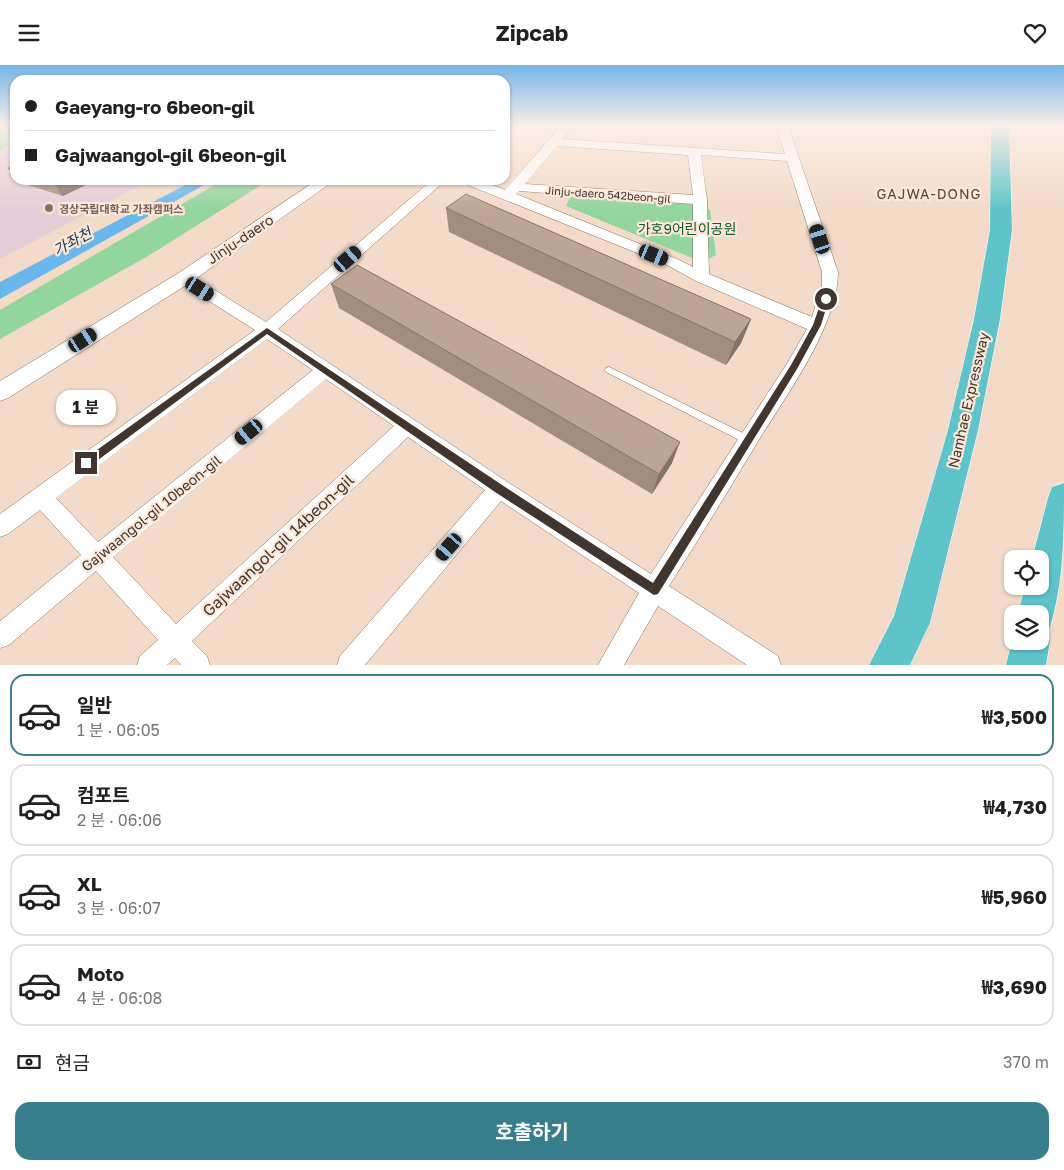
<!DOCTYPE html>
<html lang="ko">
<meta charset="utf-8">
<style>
body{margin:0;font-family:"Golos Text","Noto Sans KR",sans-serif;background:#f2f2f2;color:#202124;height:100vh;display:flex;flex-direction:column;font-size:19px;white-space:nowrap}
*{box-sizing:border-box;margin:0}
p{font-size:16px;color:#757577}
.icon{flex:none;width:28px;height:28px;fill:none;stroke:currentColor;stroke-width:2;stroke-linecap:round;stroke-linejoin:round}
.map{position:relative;height:600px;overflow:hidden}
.details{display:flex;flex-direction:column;background:#fff;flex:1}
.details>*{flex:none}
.hud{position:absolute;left:10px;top:10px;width:500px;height:110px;border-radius:15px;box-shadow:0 1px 4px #0004;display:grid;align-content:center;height:110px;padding:0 15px;background:#fff}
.controls{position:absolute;left:1004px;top:485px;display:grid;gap:10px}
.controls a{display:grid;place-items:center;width:45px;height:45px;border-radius:10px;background:#fff;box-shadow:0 1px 4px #0004;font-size:25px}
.end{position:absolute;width:22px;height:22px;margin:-11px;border:6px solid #40362f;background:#fff;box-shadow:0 0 0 2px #fff}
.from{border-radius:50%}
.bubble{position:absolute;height:35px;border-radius:15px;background:#fff;box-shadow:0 1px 4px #0004;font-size:16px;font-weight:700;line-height:35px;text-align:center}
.car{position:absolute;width:15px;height:30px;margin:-15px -8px;border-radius:6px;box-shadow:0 0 4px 1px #0007;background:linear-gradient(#222 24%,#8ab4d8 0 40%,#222 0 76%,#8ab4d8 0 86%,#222 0)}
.hud b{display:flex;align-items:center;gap:18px;height:48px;font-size:19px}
.hud b+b{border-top:1px solid #e0e0e0}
.hud i{width:12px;height:12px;background:#202124}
ul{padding:9px 0 0;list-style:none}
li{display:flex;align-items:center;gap:15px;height:82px;margin:0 10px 8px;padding:0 5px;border:2px solid #e0e0e0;border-radius:15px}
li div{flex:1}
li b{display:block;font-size:19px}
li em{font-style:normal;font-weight:700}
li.selected{border-color:#397e8c}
li>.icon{width:45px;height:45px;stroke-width:1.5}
.pay{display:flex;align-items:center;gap:12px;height:55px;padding:0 15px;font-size:19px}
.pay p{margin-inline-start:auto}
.primary-button{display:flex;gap:10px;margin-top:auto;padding:10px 15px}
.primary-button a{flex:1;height:58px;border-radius:15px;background:#397e8c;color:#fff;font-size:20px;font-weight:700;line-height:58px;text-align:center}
header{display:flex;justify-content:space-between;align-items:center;height:65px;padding:0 15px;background:#fff;font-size:22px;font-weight:700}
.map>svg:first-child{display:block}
.education{fill:#e6ced8}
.green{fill:#92d59d}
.water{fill:#69b7eb}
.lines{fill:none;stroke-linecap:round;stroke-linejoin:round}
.service-casing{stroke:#846e5f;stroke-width:1}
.minor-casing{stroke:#846e5f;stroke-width:1}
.tertiary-casing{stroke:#846e5f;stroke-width:1}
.motorway-casing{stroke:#fff;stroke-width:1}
.service{fill:#fff;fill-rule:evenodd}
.minor{fill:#fff;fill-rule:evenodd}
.tertiary{fill:#fff;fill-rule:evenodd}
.motorway{fill:#5ec4c9;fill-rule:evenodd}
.wall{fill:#a28e7f}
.shaded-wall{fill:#847468}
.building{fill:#bca594;stroke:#847468}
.route{fill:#40362f}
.education-dot{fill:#8d6e63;stroke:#fce8da;stroke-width:2}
.labels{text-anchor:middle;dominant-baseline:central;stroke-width:4.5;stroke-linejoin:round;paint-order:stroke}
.far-street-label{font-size:11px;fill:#40362f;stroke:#fce8da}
.far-education-label{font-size:11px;font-weight:bold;fill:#785e54;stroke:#fce8da;text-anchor:start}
.far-quarter-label{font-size:14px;letter-spacing:1px;fill:#594436;stroke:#fce8da}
.park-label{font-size:14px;fill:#115e29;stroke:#fce8da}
.street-label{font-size:14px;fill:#40362f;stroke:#fce8da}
.water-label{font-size:15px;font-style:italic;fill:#14374c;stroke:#fce8da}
.near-street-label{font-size:16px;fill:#40362f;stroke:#fce8da}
</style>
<header><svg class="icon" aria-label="menu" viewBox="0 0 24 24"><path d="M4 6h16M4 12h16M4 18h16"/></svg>Zipcab<svg class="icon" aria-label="heart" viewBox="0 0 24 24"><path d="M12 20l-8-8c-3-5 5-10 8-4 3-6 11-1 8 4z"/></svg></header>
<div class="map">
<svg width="1064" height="600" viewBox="0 0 1064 600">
<rect width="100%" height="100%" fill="#f3dac9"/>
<path class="education" d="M 0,61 L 15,61 L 15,115 L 151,115 L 0,194 Z"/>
<path class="green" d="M 0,61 L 15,61 L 15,76 L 0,86 Z
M 223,115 L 269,115 L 148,191 L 0,274 L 0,245 Z
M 570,132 L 697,139 L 710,145 L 716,190 L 702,197 L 566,141 Z"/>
<path class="water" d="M 195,115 L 213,115 L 0,234 L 0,217 Z"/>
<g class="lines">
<g class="service-casing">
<path id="service" d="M 609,302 L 751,372 L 753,375 L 751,378 L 748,379 L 745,378 L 606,307 L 605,305 L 606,303 Z"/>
</g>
<g class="minor-casing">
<path id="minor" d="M 561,61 L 573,61 L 562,74 L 785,89 L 776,61 L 788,61 L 838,207 C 838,261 785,332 757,378 C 728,426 699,474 669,521 L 778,591 L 781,600 L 747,600 L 658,541 L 624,600 L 598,600 L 639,528 L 501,436 L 365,600 L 337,600 L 340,591 L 485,425 L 408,372 L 192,576 L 207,591 L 210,600 L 181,600 L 175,593 L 167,600 L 137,600 L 140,591 L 158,575 L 96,506 L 9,580 L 0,583 L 0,556 L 81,490 L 40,445 L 8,469 L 0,472 L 0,449 L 255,265 L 179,217 L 176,213 L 179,209 L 184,208 L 189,209 L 266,257 L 432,115 L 446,115 L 278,264 L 506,416 L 651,509 L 788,297 L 807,264 L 696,216 L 667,200 L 463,118 L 462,115 L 479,115 L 505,125 ZM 557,81 L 688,90 L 693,130 L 525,119 ZM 701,90 L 787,96 L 822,207 L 822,220 L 812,252 L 709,209 L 707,135 ZM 519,126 L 693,139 L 693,202 L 677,194 L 516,129 ZM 267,274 L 313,305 L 98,477 L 56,433 ZM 326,314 L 394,361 L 176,559 L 113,492 Z"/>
</g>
<g class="tertiary-casing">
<path id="tertiary" d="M 317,115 L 335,115 L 191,217 L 8,333 L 0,336 L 0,316 L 177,209 Z"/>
</g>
<g class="motorway-casing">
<path id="motorway" d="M 991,61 L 1009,61 L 1012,165 L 1000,254 L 978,365 L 930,558 L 910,600 L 869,600 L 894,551 L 948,365 L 974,254 L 990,165 Z
M 1064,418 C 1064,466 1064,517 1050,562 L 1045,564 L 1050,576 L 1046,600 L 1006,600 L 1012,575 L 1012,576 L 1040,576 L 1040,549 L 1018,549 L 1025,521 L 1040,521 L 1040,494 L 1032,494 L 1048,433 L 1052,422 Z"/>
</g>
<use href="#service" class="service"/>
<use href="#minor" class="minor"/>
<use href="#tertiary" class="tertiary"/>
<use href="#motorway" class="motorway"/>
</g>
<path class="wall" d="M 15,99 L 15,113 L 8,103 Z
M 17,115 L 96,115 L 63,131 L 18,117 Z
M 446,143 L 751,254 L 741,278 L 726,300 L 449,167 Z
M 331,219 L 672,398 L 652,429 L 339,243 Z"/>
<path class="shaded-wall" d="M 58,115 L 96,115 L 63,131 L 53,117 Z
M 751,254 L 741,278 L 726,300 L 735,277 Z
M 680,377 L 672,398 L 652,429 L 659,409 Z"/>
<path class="building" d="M 15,99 L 15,106 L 8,103 Z
M 46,115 L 58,115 L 53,117 Z
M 466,129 L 751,254 L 735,277 L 446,143 Z
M 357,200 L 680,377 L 659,409 L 331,219 Z"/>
<linearGradient id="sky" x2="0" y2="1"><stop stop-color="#75b5e9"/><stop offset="0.42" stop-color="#faeee7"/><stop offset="1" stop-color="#faeee7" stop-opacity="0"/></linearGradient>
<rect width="1064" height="145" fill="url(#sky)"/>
<path class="route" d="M 826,231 L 829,234 L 821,260 L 797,304 L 658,529 L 654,530 L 495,427 L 267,269 L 90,401 L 83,401 L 82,398 L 83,395 L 267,263 L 502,420 L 653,518 L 791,300 L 813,260 L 822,234 Z"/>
<circle class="education-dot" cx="49" cy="143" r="5"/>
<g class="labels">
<g class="far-street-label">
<text transform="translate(608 129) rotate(4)">Jinju-daero 542beon-gil</text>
</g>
<g class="far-education-label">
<text x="59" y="143">경상국립대학교 가좌캠퍼스</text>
</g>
<g class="far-quarter-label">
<text x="929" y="128">GAJWA-DONG</text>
</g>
<g class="park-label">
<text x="687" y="163">가호9어린이공원</text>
</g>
<g class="street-label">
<text transform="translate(240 174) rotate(-34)">Jinju-daero</text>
<text transform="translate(968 335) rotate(-77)">Namhae Expressway</text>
<text transform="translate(151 448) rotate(-39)">Gajwaangol-gil 10beon-gil</text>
</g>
<g class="water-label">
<text transform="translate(72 176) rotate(-29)">가좌천</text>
</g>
<g class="near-street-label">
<text transform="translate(278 480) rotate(-43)">Gajwaangol-gil 14beon-gil</text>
</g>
</g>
</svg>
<div class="controls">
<a><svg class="icon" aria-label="locate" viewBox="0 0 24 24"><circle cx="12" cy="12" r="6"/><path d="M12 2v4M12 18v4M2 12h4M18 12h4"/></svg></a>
<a><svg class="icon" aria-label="layers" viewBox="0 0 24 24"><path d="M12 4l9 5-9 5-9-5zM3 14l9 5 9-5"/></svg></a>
</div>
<i class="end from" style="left:826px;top:234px"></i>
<i class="end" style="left:86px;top:398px"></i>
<div class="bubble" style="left:56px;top:325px;width:60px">1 분</div>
<i class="car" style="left:820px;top:174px;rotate:342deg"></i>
<i class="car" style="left:654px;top:190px;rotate:112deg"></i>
<i class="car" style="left:348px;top:194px;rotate:49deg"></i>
<i class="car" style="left:200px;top:224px;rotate:122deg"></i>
<i class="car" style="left:83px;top:275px;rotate:58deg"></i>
<i class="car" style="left:249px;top:367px;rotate:231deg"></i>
<i class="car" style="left:449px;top:482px;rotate:221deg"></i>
<div class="hud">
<b><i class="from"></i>Gaeyang-ro 6beon-gil</b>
<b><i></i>Gajwaangol-gil 6beon-gil</b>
</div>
</div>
<section class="details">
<ul>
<li class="selected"><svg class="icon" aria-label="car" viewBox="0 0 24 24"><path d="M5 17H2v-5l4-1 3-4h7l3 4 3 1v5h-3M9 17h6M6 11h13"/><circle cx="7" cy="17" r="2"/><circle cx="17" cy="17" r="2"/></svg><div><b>일반</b><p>1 분 · 06:05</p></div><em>₩3,500</em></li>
<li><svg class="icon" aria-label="car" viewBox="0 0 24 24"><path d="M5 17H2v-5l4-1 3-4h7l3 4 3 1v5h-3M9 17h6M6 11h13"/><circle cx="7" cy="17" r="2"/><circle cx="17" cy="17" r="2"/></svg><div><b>컴포트</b><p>2 분 · 06:06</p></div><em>₩4,730</em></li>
<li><svg class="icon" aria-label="car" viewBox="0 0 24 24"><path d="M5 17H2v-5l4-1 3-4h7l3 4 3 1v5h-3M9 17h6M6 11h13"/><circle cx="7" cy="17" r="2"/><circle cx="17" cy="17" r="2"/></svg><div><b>XL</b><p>3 분 · 06:07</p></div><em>₩5,960</em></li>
<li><svg class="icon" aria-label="car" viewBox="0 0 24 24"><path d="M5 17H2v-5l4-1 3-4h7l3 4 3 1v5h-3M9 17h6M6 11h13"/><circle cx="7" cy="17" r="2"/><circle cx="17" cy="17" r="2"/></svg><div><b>Moto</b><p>4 분 · 06:08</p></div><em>₩3,690</em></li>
</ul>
<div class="pay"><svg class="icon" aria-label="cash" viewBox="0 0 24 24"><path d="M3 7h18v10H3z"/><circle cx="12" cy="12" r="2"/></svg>현금<p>370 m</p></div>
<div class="primary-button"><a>호출하기</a></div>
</section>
